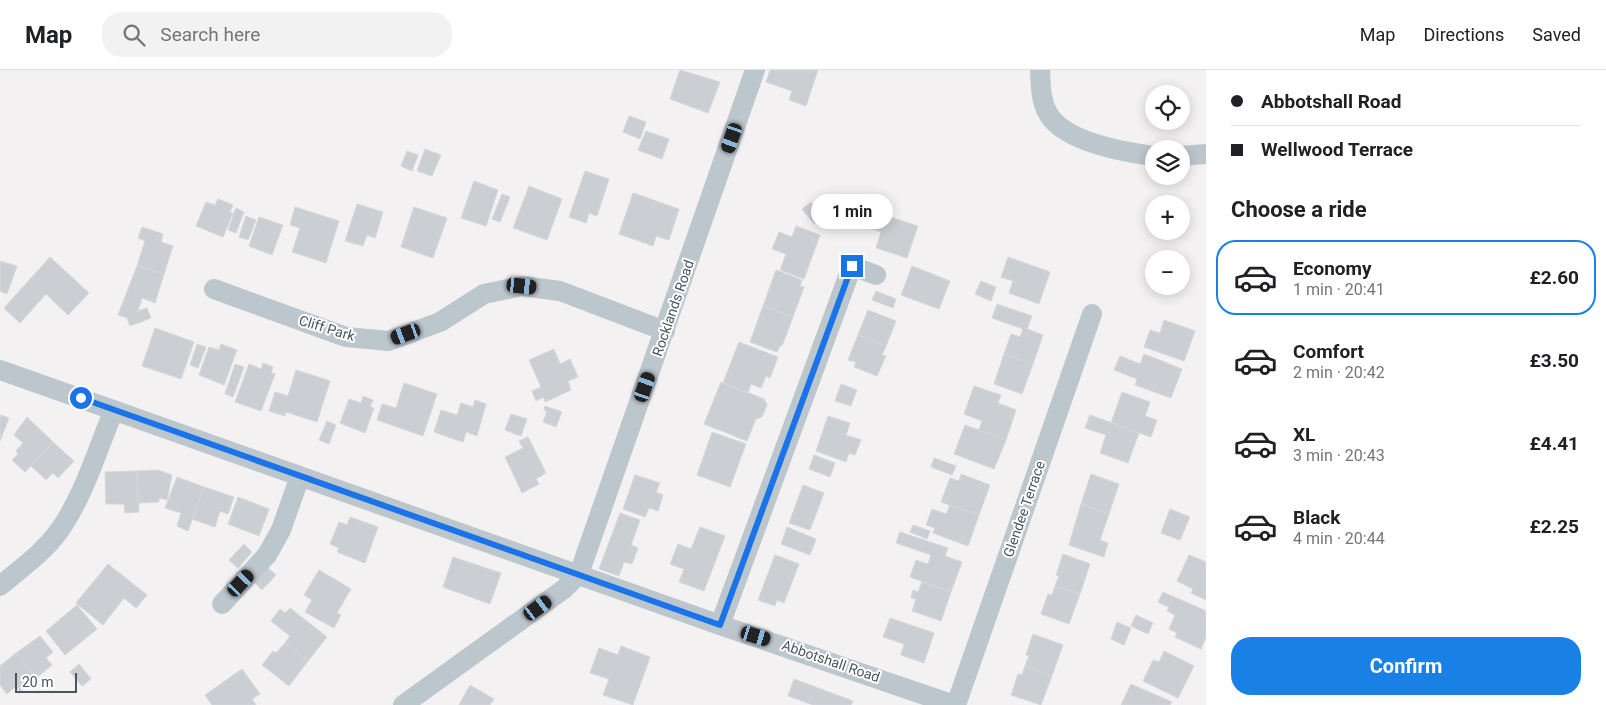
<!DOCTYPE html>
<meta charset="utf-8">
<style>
body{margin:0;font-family:Roboto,sans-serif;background:#f2f2f2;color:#202124;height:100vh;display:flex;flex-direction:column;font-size:19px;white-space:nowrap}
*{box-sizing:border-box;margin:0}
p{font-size:16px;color:#757577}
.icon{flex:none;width:28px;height:28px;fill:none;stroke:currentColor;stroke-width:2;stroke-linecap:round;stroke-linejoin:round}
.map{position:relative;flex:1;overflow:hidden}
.details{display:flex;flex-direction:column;background:#fff;width:400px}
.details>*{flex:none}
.banner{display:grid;align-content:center;height:110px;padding:0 25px;background:#fff}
.buttons{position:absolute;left:1145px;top:15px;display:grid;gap:10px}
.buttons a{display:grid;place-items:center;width:45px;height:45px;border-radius:50%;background:#fff;box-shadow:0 2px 12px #0003;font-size:25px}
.scale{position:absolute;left:15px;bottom:12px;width:62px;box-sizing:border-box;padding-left:5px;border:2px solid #48565e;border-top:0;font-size:14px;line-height:18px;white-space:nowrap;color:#48565e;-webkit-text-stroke:4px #fff;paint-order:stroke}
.end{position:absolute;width:22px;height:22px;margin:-11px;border:6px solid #1a73e8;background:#fff;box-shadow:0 0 0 2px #fff}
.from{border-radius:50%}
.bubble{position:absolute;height:35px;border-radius:18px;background:#fff;box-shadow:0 2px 12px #0003;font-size:16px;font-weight:700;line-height:35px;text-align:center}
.car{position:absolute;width:15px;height:30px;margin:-15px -8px;border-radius:6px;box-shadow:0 0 4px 1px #0007;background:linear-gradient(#222 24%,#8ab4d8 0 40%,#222 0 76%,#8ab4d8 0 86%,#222 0)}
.banner b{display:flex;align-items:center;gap:18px;height:48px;font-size:19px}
.banner b+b{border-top:1px solid #e0e0e0}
.banner i{width:12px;height:12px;background:#202124}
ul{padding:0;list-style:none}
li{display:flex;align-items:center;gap:15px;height:75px;margin:0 10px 8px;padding:0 15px;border:2px solid transparent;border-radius:20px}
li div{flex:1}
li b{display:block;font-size:19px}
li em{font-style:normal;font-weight:700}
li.selected{border-color:#1981e5}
li>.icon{width:45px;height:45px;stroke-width:1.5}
h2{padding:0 25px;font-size:22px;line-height:60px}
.primary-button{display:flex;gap:10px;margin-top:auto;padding:10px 25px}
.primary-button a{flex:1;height:58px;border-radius:20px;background:#1981e5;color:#fff;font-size:20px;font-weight:700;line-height:58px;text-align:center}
header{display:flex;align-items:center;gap:30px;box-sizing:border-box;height:70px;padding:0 25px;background:#fff;border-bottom:1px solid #e0e0e0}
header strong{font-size:24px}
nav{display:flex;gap:28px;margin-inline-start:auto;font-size:18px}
.search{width:350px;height:45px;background:#f2f2f2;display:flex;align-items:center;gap:12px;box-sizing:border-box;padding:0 18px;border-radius:20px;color:#757577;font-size:19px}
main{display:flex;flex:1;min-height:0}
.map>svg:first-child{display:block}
.building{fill:#cbced3;stroke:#d5d7dc}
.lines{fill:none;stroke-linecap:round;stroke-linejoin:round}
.minor{stroke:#bcc6cd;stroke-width:20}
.route{stroke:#1a73e8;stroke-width:6}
.labels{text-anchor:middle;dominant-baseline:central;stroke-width:4;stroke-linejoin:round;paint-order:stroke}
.street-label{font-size:14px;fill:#48565e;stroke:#fff}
</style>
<header>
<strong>Map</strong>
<div class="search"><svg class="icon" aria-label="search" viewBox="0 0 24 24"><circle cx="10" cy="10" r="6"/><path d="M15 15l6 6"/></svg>Search here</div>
<nav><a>Map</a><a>Directions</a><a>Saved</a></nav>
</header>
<main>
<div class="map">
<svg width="1206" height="635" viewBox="0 0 1206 635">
<rect width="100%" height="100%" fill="#f3f1f1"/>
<path class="building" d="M 680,0 L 720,12 L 708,43 L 670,29 Z
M 770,0 L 818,0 L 806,36 L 789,30 L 792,21 L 766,12 Z
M 629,46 L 646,52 L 640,69 L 623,62 Z
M 646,61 L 669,69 L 662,89 L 638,80 Z
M 425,79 L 441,85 L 432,106 L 417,101 Z
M 407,81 L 418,85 L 412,101 L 401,96 Z
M 585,101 L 609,109 L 597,146 L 589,143 L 586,153 L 569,147 Z
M 474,111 L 498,120 L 486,156 L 461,148 Z
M 529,116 L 562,129 L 547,170 L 513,158 Z
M 633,123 L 679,139 L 669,170 L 656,166 L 653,176 L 619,164 Z
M 502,124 L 510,127 L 500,152 L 492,149 Z
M 218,129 L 233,135 L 230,142 L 233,143 L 223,167 L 196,156 L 206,132 L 215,135 Z
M 811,132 L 823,147 L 814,154 L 802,139 Z
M 357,134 L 383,142 L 375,168 L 367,165 L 363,176 L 345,171 Z
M 295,137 L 339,151 L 326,193 L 292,182 L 300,158 L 290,155 Z
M 414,137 L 447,148 L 433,188 L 401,177 Z
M 236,138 L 244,142 L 236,163 L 228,160 Z
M 866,139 L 918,156 L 907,188 L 876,178 L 881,162 L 861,155 Z
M 246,146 L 256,150 L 248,170 L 239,167 Z
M 259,147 L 283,155 L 272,185 L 249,176 Z
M 796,156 L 820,165 L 804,209 L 780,200 L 786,184 L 772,179 L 779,162 L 792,167 Z
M 142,157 L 163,164 L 161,172 L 173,176 L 164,204 L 137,196 L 145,171 L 138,168 Z
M 50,187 L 89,223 L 68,245 L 46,224 L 20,253 L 4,238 Z
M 1008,187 L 1050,202 L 1039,234 L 1009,223 L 1013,211 L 1001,207 Z
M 0,191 L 17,196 L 7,224 L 0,221 Z
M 137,196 L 164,204 L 155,233 L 142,228 L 138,241 L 147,238 L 151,248 L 130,256 L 127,248 L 118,245 Z
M 912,196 L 950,211 L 939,239 L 901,225 Z
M 776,200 L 802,210 L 800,216 L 804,217 L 793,247 L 763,236 Z
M 981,211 L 996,217 L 991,231 L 975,224 Z
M 876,221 L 896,229 L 893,238 L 872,230 Z
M 997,234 L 1032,246 L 1027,259 L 1043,265 L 1033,294 L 1004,284 L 1011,264 L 1020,267 L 1023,259 L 992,248 Z
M 763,236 L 793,247 L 782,276 L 780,276 L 777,282 L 750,272 Z
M 868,240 L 896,251 L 886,276 L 858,265 Z
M 1164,250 L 1195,261 L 1184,291 L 1144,277 L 1150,260 L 1160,263 Z
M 155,258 L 194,272 L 181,309 L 142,296 Z
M 858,265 L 886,276 L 882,285 L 886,286 L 877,306 L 854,297 L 856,292 L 848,290 Z
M 739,272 L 778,287 L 770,308 L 766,306 L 761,318 L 751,314 L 748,323 L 723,313 Z
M 197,274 L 206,277 L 198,298 L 190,295 Z
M 221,274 L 237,280 L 224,315 L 199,305 L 209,277 L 219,280 Z
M 554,279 L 560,294 L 570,289 L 578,307 L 568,311 L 571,320 L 545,332 L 543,327 L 536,331 L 532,321 L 541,317 L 529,290 Z
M 1004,284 L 1033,294 L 1022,324 L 994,314 Z
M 1144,284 L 1182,299 L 1171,328 L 1135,315 L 1137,309 L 1114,300 L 1120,286 L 1140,294 Z
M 263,293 L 273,297 L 271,303 L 275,304 L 261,341 L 235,332 L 249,294 L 261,299 Z
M 235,294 L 244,297 L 233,327 L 225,324 Z
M 296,300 L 330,311 L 317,352 L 286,342 L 285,346 L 269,341 L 275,322 L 288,326 Z
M 721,312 L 764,329 L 767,335 L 762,347 L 756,349 L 747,371 L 704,354 Z
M 404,313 L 437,324 L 423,366 L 377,350 L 382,334 L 396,338 Z
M 841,314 L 857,320 L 851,336 L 835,331 Z
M 974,316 L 1001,325 L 998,333 L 1016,340 L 1006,370 L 979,360 L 982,351 L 964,344 Z
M 1122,322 L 1150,332 L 1145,346 L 1157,350 L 1151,367 L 1111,353 Z
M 363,326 L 373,330 L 370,337 L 374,338 L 365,363 L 340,353 L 349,329 L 361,333 Z
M 475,330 L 486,334 L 477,366 L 466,362 L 463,372 L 434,362 L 441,340 L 457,345 L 461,333 L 473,337 Z
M 545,336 L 562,342 L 556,357 L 543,352 L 547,341 L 544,340 Z
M 511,344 L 527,349 L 521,366 L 505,360 Z
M 0,345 L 9,348 L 0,371 Z
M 1090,345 L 1139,363 L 1128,393 L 1100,383 L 1106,365 L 1085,358 Z
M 828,346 L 850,353 L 846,365 L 861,370 L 855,385 L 849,383 L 846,392 L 816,381 Z
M 27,347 L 53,372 L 25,402 L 12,390 L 18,384 L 16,381 L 23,373 L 14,365 Z
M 327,351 L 336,355 L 329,374 L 319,370 Z
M 965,355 L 1006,370 L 994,399 L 954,384 Z
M 712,362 L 746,374 L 730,417 L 697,405 Z
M 528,367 L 546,403 L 536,409 L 539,414 L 522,423 L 505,387 L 523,378 L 519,371 Z
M 53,372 L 74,391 L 58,408 L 53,403 L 46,410 L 31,396 Z
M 814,385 L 835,393 L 830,407 L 809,399 Z
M 934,388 L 956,396 L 952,405 L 931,397 Z
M 158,400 L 172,405 L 167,430 L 159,428 L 159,432 L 138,433 L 137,401 Z
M 137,401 L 139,442 L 125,443 L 124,434 L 106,434 L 105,402 Z
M 961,404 L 990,415 L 979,445 L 941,432 L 950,408 L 959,411 Z
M 1091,404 L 1119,414 L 1109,444 L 1081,434 Z
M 635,405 L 660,413 L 656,422 L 663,425 L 658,441 L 649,438 L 645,447 L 623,439 Z
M 177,407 L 204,417 L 188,461 L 177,456 L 181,443 L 165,438 Z
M 803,415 L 824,423 L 810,460 L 789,453 Z
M 204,417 L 234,427 L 228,444 L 220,441 L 215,457 L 192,449 Z
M 238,427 L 269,439 L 259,466 L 228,454 Z
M 1081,434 L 1109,444 L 1100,470 L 1108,473 L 1104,487 L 1069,475 Z
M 950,435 L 979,445 L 968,476 L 933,463 L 935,458 L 926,455 L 932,439 L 946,444 Z
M 1170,439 L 1190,447 L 1180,470 L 1161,463 Z
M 620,443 L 640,450 L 631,475 L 638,478 L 632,494 L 624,492 L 619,506 L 599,499 Z
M 350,447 L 378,457 L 365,493 L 337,482 L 339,478 L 330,474 L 339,452 L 347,455 Z
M 913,455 L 930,461 L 927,469 L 910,462 Z
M 700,457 L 725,466 L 704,521 L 679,512 L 684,499 L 670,494 L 678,474 L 691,479 Z
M 787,457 L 816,469 L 810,485 L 781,474 Z
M 900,462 L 948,478 L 945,486 L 962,492 L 951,522 L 910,507 L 916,490 L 928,494 L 931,485 L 896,473 Z
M 244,474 L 252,482 L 238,498 L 229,490 Z
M 1063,484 L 1090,494 L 1080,524 L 1055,516 L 1059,506 L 1056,505 Z
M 775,485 L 799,494 L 784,533 L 777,530 L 775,536 L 758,530 Z
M 1189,485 L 1206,492 L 1206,530 L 1191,523 L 1193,519 L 1177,511 Z
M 453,487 L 501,503 L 490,534 L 443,517 Z
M 108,494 L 147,525 L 136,538 L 124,528 L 103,555 L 76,533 Z
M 268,498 L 276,505 L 262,520 L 254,512 Z
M 319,500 L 351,519 L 337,543 L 341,545 L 334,558 L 305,542 L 312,530 L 304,525 Z
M 922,512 L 951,522 L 941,551 L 912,541 L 916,529 L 911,528 L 913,520 L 918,522 Z
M 1055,516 L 1080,524 L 1069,554 L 1041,544 L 1048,524 L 1052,525 Z
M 1163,522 L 1206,541 L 1206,567 L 1201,579 L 1175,567 L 1177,563 L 1169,559 L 1175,545 L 1167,541 L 1169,537 L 1158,532 Z
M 77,535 L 97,559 L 65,585 L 46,561 Z
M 290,538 L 327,567 L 308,591 L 285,573 L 290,566 L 271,551 L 280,539 L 285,543 Z
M 1136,545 L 1153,553 L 1148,564 L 1131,556 Z
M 890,548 L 934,563 L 924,593 L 901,585 L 904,574 L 883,567 Z
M 1117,552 L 1131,558 L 1124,575 L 1111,569 Z
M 1033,564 L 1063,575 L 1052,606 L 1025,596 L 1029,586 L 1026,585 Z
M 40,566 L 53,582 L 46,588 L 52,595 L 36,608 L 16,583 Z
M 285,573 L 308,591 L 289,616 L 262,595 L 273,581 L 276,583 Z
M 621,576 L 650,587 L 633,635 L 603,625 L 609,609 L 590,603 L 599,578 L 618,585 Z
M 1164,581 L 1194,596 L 1178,628 L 1143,611 L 1153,590 L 1159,592 Z
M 16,583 L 36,608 L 20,621 L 16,616 L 7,624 L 0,615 L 0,596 Z
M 79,594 L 91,609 L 82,616 L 70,602 Z
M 1025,596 L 1052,606 L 1041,635 L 1011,625 L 1018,604 L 1022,605 Z
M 242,599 L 260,624 L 252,629 L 256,635 L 212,635 L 205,625 Z
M 794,609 L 853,631 L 851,635 L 813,635 L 788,626 Z
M 1131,614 L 1172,632 L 1170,635 L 1121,635 Z
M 470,615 L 494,629 L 490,635 L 459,635 Z"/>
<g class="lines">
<path class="minor" d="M 1040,0 C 1041,15 1040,31 1049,45 C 1066,72 1124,82 1154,86
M 1181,86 L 1206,84
M 214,219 L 346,267 L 389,271 L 440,252 L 484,224 L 522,216 L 560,221 L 665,261
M 0,300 L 720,555 L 954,635
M 0,516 C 20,499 43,483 59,461 C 84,426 97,380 114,340
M 222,534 L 267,485 L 281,460 L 300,406
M 720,555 L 852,196 L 876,205
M 403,635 L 564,519 L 579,504 L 755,0
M 956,635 L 1092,244"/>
</g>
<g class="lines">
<path class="route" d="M 81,328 L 720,555 L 852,196"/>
</g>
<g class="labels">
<g class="street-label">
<text transform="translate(673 238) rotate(-71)">Rocklands Road</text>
<text transform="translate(327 258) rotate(17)">Cliff Park</text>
<text transform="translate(1024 439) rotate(-71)">Glendee Terrace</text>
<text transform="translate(831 591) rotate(19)">Abbotshall Road</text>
</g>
</g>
</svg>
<div class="buttons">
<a><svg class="icon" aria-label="locate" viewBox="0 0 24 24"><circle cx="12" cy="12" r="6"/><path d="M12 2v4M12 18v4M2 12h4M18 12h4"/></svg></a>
<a><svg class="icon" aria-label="layers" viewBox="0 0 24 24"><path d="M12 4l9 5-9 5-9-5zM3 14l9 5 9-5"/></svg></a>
<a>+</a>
<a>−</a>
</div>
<div class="scale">20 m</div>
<i class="end from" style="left:81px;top:328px"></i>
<i class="end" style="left:852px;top:196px"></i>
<div class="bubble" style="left:811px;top:124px;width:82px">1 min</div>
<i class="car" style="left:732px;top:68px;rotate:199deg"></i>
<i class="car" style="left:522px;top:216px;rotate:96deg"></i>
<i class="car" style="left:406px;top:264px;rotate:250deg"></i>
<i class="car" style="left:645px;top:317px;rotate:19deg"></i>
<i class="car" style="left:241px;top:513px;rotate:43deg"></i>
<i class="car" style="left:538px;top:538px;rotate:54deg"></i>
<i class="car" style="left:756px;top:566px;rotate:107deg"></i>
</div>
<section class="details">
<div class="banner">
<b><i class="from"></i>Abbotshall Road</b>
<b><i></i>Wellwood Terrace</b>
</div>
<h2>Choose a ride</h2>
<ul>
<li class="selected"><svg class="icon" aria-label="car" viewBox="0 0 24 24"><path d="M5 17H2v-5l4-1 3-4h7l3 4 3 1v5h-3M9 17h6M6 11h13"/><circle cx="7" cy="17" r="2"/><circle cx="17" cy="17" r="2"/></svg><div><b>Economy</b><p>1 min · 20:41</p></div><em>£2.60</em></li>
<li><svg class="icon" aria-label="car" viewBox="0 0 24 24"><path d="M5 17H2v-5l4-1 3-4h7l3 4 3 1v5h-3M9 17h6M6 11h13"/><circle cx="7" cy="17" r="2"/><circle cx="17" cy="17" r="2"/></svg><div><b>Comfort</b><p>2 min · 20:42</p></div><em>£3.50</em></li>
<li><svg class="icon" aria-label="car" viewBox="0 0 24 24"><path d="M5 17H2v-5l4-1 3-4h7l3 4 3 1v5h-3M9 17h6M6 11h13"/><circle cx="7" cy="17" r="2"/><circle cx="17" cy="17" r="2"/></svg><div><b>XL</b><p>3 min · 20:43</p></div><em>£4.41</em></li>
<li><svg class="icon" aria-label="car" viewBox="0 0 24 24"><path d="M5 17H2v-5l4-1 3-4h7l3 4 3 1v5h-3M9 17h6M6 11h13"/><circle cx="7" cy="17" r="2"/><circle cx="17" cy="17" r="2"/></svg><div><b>Black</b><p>4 min · 20:44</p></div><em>£2.25</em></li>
</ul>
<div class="primary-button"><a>Confirm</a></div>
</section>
</main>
